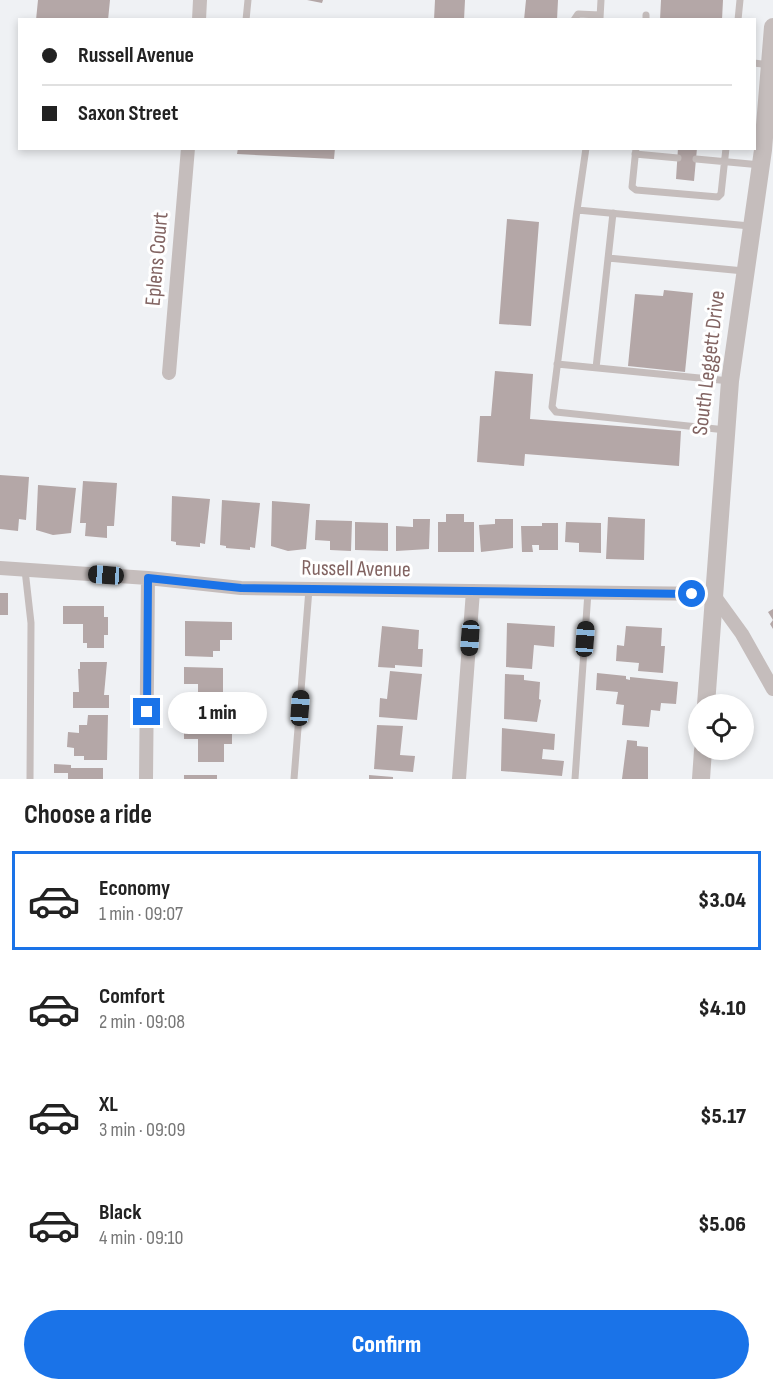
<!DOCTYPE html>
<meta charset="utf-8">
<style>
body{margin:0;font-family:"Sofia Sans Condensed",sans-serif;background:#f6f6f6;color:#222;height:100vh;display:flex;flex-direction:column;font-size:22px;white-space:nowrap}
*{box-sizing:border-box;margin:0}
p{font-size:20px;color:#767676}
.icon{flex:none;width:33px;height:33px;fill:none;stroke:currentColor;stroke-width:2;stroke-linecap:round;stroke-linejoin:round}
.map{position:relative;height:779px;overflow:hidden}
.drawer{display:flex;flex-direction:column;background:#fff;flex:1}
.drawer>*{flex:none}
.top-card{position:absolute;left:18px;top:18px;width:738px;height:132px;border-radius:0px;box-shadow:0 3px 9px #0003;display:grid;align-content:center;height:132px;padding:0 24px;background:#fff}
.controls{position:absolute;left:688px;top:694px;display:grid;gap:12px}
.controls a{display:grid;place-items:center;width:66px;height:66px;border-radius:50%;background:#fff;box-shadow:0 3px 9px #0003;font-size:30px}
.end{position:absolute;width:27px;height:27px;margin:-14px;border:8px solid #1a73e8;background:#fff;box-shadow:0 0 0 3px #fff}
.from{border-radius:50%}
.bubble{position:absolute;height:42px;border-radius:21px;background:#fff;box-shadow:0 3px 9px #0003;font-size:20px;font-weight:800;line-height:42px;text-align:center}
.car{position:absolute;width:18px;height:36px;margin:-18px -9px;border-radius:8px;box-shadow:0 0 4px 2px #0007;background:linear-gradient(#222 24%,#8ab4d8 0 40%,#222 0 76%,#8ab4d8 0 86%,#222 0)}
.top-card b{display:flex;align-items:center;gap:21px;height:57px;font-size:22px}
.top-card b+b{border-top:2px solid #e0e0e0}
.top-card i{width:15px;height:15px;background:#222}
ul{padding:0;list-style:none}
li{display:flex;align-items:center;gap:18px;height:99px;margin:0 12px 9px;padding:0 12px;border:3px solid transparent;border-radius:0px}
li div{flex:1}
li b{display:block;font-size:22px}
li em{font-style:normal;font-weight:800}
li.active{border-color:#1a73e8}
li>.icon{width:54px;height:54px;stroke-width:1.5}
h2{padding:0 24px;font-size:27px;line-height:72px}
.primary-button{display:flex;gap:12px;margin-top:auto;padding:12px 24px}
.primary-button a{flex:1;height:69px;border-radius:36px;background:#1a73e8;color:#fff;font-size:24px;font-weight:800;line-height:69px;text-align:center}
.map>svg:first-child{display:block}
.building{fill:#b4a7a7}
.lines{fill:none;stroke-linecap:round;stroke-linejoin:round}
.service{stroke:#c5bdbc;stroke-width:7}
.minor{stroke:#c5bdbc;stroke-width:14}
.tertiary{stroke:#c5bdbc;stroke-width:18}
.route{stroke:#1a73e8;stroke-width:8}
.labels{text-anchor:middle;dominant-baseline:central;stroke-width:6;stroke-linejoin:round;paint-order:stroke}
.street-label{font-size:22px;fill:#826462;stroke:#fff}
</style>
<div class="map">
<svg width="773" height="779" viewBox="0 0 773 779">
<rect width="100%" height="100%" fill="#eff1f4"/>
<path class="building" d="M 38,0 L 110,0 L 108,20 L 36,20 Z
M 307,0 L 323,0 L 322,3 Z
M 435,0 L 465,0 L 464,20 L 434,20 Z
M 526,0 L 558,0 L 557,20 L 524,20 Z
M 661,0 L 723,0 L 722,20 L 660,20 Z
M 238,148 L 335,148 L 334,159 L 237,154 Z
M 678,148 L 697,148 L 694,181 L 676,179 Z
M 507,219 L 539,222 L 531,326 L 499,324 Z
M 664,290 L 693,293 L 685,372 L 628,366 L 635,294 L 663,296 Z
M 495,371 L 533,374 L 530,419 L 681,431 L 679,466 L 525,454 L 524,466 L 477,462 L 480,416 L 491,416 Z
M 0,475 L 29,477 L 26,520 L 19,519 L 18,531 L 0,529 Z
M 83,481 L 117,483 L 114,526 L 107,526 L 107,538 L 85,536 L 86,523 L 80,523 Z
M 38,485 L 76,488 L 71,533 L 53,535 L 36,530 Z
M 172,496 L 210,499 L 205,544 L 200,543 L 200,547 L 176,545 L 176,542 L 171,541 Z
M 222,500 L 260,503 L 255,548 L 250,547 L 250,550 L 226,548 L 226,546 L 220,545 Z
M 272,501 L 310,504 L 306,549 L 288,551 L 271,546 Z
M 446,514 L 464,514 L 464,522 L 474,522 L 474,552 L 438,552 L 438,522 L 446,522 Z
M 608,517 L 645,519 L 644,560 L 606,559 Z
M 413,519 L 430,519 L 429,549 L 396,551 L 396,526 L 413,527 Z
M 495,519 L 513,519 L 513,548 L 481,552 L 479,525 L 495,524 Z
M 316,520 L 352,521 L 351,551 L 330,550 L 330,541 L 315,540 Z
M 355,522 L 388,523 L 388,551 L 355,550 Z
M 566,522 L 601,523 L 601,553 L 579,552 L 579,543 L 565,542 Z
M 542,523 L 558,523 L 558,550 L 539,550 L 539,545 L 532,545 L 533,552 L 522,552 L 521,526 L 542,526 Z
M 0,593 L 8,593 L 8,615 L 0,615 Z
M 63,606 L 104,606 L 104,617 L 108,617 L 108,635 L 104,635 L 104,648 L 87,648 L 87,643 L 83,643 L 83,624 L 63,624 Z
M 773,609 L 773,629 L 770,624 L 773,620 L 768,612 Z
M 185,621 L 232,622 L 232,640 L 220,640 L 220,651 L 213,651 L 213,657 L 185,656 Z
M 507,623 L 555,626 L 554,647 L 534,645 L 532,669 L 506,667 Z
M 382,626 L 419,630 L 418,649 L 423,649 L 422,667 L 395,665 L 395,668 L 378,667 Z
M 626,626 L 662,628 L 661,646 L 665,646 L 663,673 L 638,671 L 639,663 L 616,661 L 617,645 L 624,646 Z
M 80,662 L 107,662 L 104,695 L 109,695 L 109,708 L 73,708 L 73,692 L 79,692 L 78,669 L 80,669 Z
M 184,667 L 223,668 L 223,709 L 191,709 L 191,693 L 198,694 L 198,684 L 184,684 Z
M 390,671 L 422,674 L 417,720 L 379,717 L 380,698 L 387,699 Z
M 597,673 L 626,676 L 626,679 L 630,680 L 630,677 L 678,682 L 676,704 L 661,703 L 660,711 L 651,710 L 649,727 L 622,725 L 624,705 L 616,704 L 618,692 L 596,690 Z
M 505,674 L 524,675 L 524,680 L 540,682 L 539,699 L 541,700 L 537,722 L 504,719 Z
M 88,715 L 108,715 L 107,760 L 84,760 L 84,756 L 74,756 L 74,748 L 67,747 L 68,732 L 79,733 L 79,725 L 87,725 Z
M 184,720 L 224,720 L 224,723 L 232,723 L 232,744 L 224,744 L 224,762 L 198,762 L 198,739 L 184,739 Z
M 377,725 L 403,726 L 400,755 L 415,756 L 413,772 L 374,769 Z
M 502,728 L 555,734 L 554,750 L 543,749 L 542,759 L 564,761 L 562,776 L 501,771 Z
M 627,740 L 637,741 L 637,746 L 648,747 L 648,779 L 622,779 Z
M 54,764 L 71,765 L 71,768 L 103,768 L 103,779 L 68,779 L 68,773 L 54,773 Z
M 184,775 L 217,775 L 217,779 L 184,779 Z
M 369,775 L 393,777 L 393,779 L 369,779 Z"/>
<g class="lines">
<path class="service" d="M 600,18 L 601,0
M 246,20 L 248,0
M 574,20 L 578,14 L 600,15
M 646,20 L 646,15
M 738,20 L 740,0
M 754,63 L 770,65
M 586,148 L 577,210 L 750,226
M 636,148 L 632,187 L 636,190 L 718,197 L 721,194 L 726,148
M 635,154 L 678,158
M 696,159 L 761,165
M 577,210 L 552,407 L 556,412 L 726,430
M 608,258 L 744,271
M 557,364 L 730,381
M 596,368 L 613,213
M 25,570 L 31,623 L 30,779
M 294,779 L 309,589
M 575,779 L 588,592"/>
<path class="minor" d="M 199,20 L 200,0
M 169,373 L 188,148
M 0,568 L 148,578 L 241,588 L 713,594 L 742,634 L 773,689
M 146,779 L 148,578
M 459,779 L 473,591"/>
<path class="tertiary" d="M 706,705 L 730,381 L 763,150 L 773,27
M 701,779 L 703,750"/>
</g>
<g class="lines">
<path class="route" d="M 147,712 L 148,578 L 241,588 L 692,594"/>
</g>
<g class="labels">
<g class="street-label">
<text transform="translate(157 259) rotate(-85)">Eplens Court</text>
<text transform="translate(709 363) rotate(-83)">South Leggett Drive</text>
<text transform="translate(356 569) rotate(1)">Russell Avenue</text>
</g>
</g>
</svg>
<div class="controls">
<a><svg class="icon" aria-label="locate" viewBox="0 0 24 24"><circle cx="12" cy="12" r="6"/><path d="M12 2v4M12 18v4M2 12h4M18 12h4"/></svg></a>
</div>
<i class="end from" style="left:692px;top:594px"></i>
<i class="end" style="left:147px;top:712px"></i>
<div class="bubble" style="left:168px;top:692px;width:99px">1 min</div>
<i class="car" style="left:106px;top:575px;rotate:274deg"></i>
<i class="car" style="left:470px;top:638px;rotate:184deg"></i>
<i class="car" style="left:585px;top:639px;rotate:4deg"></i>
<i class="car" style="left:300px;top:708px;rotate:4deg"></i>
<div class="top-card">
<b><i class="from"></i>Russell Avenue</b>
<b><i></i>Saxon Street</b>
</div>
</div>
<section class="drawer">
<h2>Choose a ride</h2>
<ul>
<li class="active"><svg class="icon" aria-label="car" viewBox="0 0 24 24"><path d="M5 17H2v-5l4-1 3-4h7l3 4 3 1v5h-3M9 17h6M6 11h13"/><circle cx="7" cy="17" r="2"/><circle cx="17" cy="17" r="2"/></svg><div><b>Economy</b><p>1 min · 09:07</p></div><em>$3.04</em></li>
<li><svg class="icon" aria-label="car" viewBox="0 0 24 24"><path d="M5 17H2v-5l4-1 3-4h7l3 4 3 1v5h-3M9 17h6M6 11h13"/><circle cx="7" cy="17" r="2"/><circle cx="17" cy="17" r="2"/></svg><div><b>Comfort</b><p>2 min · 09:08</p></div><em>$4.10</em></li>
<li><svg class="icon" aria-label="car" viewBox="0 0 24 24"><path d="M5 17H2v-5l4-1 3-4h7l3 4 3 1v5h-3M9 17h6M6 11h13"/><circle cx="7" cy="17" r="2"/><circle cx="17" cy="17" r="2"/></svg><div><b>XL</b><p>3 min · 09:09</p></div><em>$5.17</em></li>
<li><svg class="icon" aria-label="car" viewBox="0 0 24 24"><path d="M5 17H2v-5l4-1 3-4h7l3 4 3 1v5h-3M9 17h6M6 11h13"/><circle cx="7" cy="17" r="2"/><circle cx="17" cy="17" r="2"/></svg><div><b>Black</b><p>4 min · 09:10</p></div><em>$5.06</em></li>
</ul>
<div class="primary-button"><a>Confirm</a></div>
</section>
